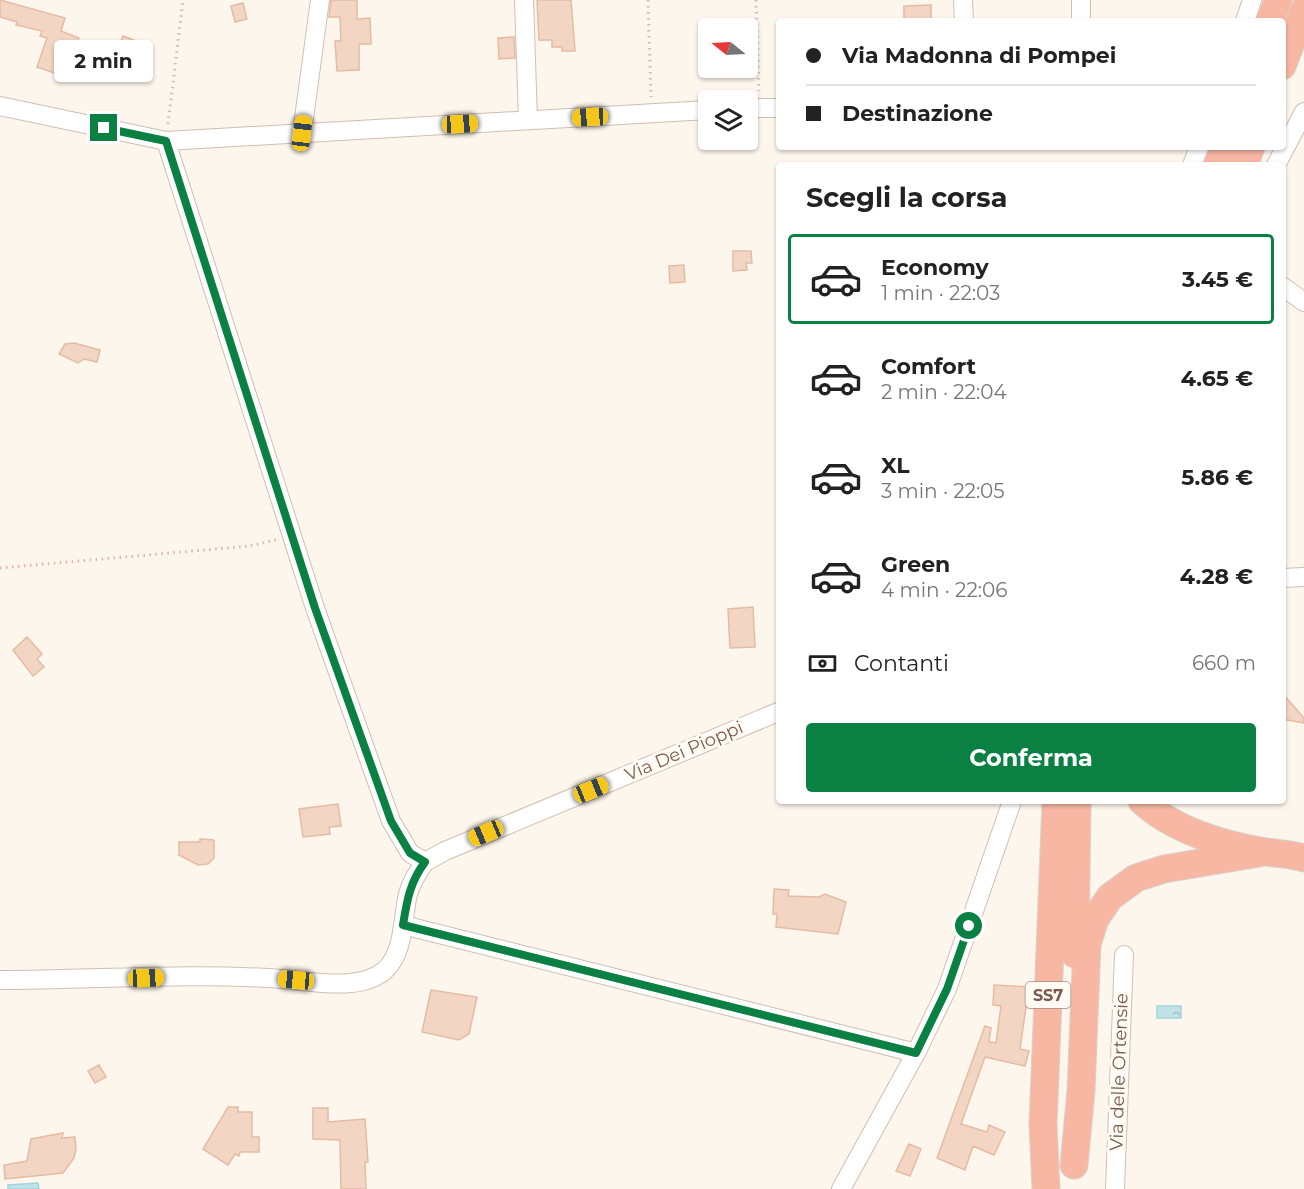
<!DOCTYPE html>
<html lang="it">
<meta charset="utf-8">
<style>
body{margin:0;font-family:Montserrat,sans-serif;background:#f2f2f2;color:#222;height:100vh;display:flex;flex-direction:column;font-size:22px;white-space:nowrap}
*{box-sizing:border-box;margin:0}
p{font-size:20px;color:#767676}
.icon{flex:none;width:33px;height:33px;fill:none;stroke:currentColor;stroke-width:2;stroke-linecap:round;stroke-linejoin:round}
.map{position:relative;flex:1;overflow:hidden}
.side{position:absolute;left:776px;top:162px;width:510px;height:642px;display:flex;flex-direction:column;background:#fff;border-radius:6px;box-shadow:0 2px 4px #0004}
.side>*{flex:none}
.guide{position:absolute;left:776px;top:18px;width:510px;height:132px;border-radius:6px;box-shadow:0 2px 4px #0004;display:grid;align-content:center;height:132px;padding:0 30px;background:#fff}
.needle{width:39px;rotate:288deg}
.controls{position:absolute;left:698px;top:18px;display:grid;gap:12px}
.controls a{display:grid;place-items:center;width:60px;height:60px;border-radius:6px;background:#fff;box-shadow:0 2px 4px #0004;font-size:30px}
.end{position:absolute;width:27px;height:27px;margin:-14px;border:8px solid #0b8043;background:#fff;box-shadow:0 0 0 3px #fff}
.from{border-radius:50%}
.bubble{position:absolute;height:42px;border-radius:6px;background:#fff;box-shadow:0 2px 4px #0004;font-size:20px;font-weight:700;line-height:42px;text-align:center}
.car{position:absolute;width:18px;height:36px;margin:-18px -9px;border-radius:8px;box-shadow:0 0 4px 2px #0007;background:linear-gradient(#f5c518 24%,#345 0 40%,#f5c518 0 76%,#345 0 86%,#f5c518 0)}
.guide b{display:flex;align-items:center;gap:21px;height:57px;font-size:22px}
.guide b+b{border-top:2px solid #e0e0e0}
.guide i{width:15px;height:15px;background:#222}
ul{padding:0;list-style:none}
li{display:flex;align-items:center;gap:18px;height:90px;margin:0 12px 9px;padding:0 18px;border:3px solid transparent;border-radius:6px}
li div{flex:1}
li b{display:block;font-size:22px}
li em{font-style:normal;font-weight:700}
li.selected{border-color:#0b8043}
li>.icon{width:54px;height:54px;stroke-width:1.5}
h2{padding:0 30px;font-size:27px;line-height:72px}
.pay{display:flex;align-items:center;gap:15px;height:66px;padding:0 30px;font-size:22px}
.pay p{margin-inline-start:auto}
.cta{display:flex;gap:12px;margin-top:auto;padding:12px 30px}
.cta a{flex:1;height:69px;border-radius:6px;background:#0b8043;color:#fff;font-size:24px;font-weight:700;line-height:69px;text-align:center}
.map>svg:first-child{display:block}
.water{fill:url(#water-ripples);stroke:#a5d3da;stroke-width:1.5}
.building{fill:#f3d5c3;stroke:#e6bba3;stroke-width:1.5}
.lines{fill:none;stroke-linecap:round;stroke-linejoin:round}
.minor-casing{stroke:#d1beb0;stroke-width:20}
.highway-casing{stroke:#dad1cd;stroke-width:29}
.path{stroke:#d9b8a5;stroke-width:3;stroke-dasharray:1.5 4.5;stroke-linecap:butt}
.minor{stroke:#fff;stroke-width:18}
.highway{stroke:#f7b7a3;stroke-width:27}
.route{stroke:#0b8043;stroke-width:8}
.labels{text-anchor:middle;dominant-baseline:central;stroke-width:6;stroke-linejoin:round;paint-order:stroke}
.shield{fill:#fffaf3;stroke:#a28b7f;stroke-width:1.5}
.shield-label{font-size:16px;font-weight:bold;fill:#7a5c4d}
.street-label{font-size:18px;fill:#7a5c4d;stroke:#fffaf3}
</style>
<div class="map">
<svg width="1304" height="1189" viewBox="0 0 1304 1189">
<defs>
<pattern id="water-ripples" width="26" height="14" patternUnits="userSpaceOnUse" patternTransform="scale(1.5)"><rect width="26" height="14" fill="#bfe3e8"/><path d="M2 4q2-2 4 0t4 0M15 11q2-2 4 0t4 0" fill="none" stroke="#a0bbbe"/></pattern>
</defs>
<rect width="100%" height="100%" fill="#fdf6ec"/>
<path class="water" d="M 1157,1006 L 1181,1006 L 1181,1018 L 1157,1018 Z
M 38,1183 L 39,1189 L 8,1189 L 8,1185 Z"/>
<path class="building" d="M 0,0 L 65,18 L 61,31 L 79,38 L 66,77 L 37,67 L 47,38 L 40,36 L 42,31 L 16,25 L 17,22 L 0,17 Z
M 331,0 L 357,0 L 357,19 L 370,18 L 371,44 L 359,44 L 359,70 L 337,71 L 335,41 L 341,41 L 340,17 L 329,17 Z
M 537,0 L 571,0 L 575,51 L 562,51 L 562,47 L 552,47 L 552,40 L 539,40 Z
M 243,3 L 247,19 L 235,22 L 231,6 Z
M 931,5 L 931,21 L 904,21 L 904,6 Z
M 123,36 L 147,45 L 134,77 L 110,67 Z
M 514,37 L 515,58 L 499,59 L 498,38 Z
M 733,251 L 751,251 L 752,263 L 746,263 L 747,270 L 733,271 Z
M 684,265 L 685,282 L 670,283 L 669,266 Z
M 74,343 L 100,350 L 97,362 L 84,359 L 78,363 L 59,354 L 65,344 Z
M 753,607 L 755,647 L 730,648 L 728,609 Z
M 27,637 L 42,654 L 37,659 L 44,667 L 33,676 L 13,650 Z
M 1282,693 L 1304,718 L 1304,723 L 1282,719 Z
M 338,804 L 341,826 L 329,827 L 330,834 L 303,837 L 299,809 Z
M 200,839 L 214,840 L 214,858 L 208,864 L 198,865 L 179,855 L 179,842 L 200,842 Z
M 774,889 L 789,890 L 788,896 L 819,897 L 825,894 L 846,902 L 838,934 L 776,927 L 777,914 L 773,914 Z
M 994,985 L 1033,987 L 1032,1007 L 1026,1007 L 1020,1049 L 1029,1051 L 1025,1066 L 985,1057 L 961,1124 L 987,1132 L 989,1125 L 1005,1132 L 994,1155 L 973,1146 L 965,1170 L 937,1158 L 985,1026 L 991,1028 L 989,1042 L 996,1043 L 1001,1006 L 993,1005 Z
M 431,990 L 477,997 L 469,1034 L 459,1040 L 422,1032 Z
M 99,1065 L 106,1077 L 95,1083 L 88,1071 Z
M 228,1107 L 238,1107 L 238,1112 L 252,1112 L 252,1137 L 259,1137 L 259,1152 L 240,1152 L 239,1156 L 235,1154 L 228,1165 L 203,1149 Z
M 313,1108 L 328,1108 L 328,1122 L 365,1119 L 368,1162 L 365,1162 L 366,1189 L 341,1189 L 340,1140 L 313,1139 Z
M 63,1133 L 62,1138 L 75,1137 L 76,1148 L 74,1158 L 63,1173 L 5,1179 L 4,1165 L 27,1161 L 31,1139 Z
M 909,1144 L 921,1149 L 910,1176 L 896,1171 Z"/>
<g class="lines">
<g class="minor-casing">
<path id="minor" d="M 524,0 L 528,120
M 963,0 L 964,21
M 1081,0 L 1081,21
M 1245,21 L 1252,0
M 0,106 L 166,141 L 708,110
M 747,108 L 778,108
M 302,133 L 320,0
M 1192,165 L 1199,147
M 1276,165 L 1304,112
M 1282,286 L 1304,302
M 1282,578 L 1304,577
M 425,862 L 445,851 L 778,712
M 403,925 L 916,1053
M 0,980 C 94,980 189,972 282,979 C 311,981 359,992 384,971 C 405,953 402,918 408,894 C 411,882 418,872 425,862 L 410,853 L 391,821 L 315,608 L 166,141
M 841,1189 L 916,1053 L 947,989 L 1012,801
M 1115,1189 L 1124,955"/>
</g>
<g class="highway-casing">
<path id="highway" d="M 1270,21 L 1278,0
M 1282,66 L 1304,10
M 1217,165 L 1224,147
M 1244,165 L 1251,147
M 1142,801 C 1173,830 1225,846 1267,852 C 1279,854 1292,854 1304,858
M 1075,954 L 1077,801
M 1074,1165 L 1081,1091 L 1087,944 L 1095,919 L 1110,897 L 1136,878 L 1164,869 L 1265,852
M 1046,1189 L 1043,1124 L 1056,801"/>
</g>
<path class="path" d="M 648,0 L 651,97
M 756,0 L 759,91
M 168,124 L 183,0
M 0,568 L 249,546 L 276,540"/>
<use href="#minor" class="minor"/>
<use href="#highway" class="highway"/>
</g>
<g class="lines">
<path class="route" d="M 104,128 L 166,141 L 315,608 L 391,821 L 410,853 L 425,862 C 410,882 407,900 403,925 L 916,1053 L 947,989 L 969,926"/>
</g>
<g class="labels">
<rect class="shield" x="1025.5" y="982" width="45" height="26" rx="4.5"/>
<g class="shield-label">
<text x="1048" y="995">SS7</text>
</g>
<g class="street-label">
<text transform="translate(684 751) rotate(-23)">Via Dei Pioppi</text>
<text transform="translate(1119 1072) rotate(-88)">Via delle Ortensie</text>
</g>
</g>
</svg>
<div class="controls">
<a><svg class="needle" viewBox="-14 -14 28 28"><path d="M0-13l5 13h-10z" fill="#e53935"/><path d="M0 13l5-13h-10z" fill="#767676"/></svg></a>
<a><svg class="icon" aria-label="layers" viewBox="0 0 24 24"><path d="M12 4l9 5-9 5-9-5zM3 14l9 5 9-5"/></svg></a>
</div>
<i class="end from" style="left:969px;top:926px"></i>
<i class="end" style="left:104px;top:128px"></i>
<div class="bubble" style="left:54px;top:40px;width:99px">2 min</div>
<i class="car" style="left:590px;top:117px;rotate:267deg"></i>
<i class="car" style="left:460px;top:124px;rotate:87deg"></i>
<i class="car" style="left:302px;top:133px;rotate:7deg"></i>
<i class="car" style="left:591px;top:790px;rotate:68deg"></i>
<i class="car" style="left:486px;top:833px;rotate:247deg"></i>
<i class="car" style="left:146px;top:978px;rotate:88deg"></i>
<i class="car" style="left:296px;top:980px;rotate:275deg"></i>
<div class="guide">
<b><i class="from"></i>Via Madonna di Pompei</b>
<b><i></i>Destinazione</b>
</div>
<section class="side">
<h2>Scegli la corsa</h2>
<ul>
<li class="selected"><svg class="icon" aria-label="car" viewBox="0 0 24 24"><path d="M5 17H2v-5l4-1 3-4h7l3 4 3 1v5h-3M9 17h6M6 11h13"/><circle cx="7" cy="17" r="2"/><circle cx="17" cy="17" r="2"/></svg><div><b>Economy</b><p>1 min · 22:03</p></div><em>3.45 €</em></li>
<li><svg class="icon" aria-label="car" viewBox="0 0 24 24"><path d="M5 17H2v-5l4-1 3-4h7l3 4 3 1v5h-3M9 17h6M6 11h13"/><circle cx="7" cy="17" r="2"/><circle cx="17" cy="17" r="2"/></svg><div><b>Comfort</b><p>2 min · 22:04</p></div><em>4.65 €</em></li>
<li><svg class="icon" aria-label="car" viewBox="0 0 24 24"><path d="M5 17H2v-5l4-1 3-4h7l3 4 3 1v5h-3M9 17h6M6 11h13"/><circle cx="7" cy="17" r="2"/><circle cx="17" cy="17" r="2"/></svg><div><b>XL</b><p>3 min · 22:05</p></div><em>5.86 €</em></li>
<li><svg class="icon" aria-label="car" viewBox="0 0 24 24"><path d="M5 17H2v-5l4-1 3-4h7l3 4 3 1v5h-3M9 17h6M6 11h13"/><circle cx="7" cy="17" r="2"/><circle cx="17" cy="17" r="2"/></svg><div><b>Green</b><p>4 min · 22:06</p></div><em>4.28 €</em></li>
</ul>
<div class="pay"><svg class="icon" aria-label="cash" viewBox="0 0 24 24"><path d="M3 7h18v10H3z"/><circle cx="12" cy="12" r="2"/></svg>Contanti<p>660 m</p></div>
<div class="cta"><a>Conferma</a></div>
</section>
</div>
